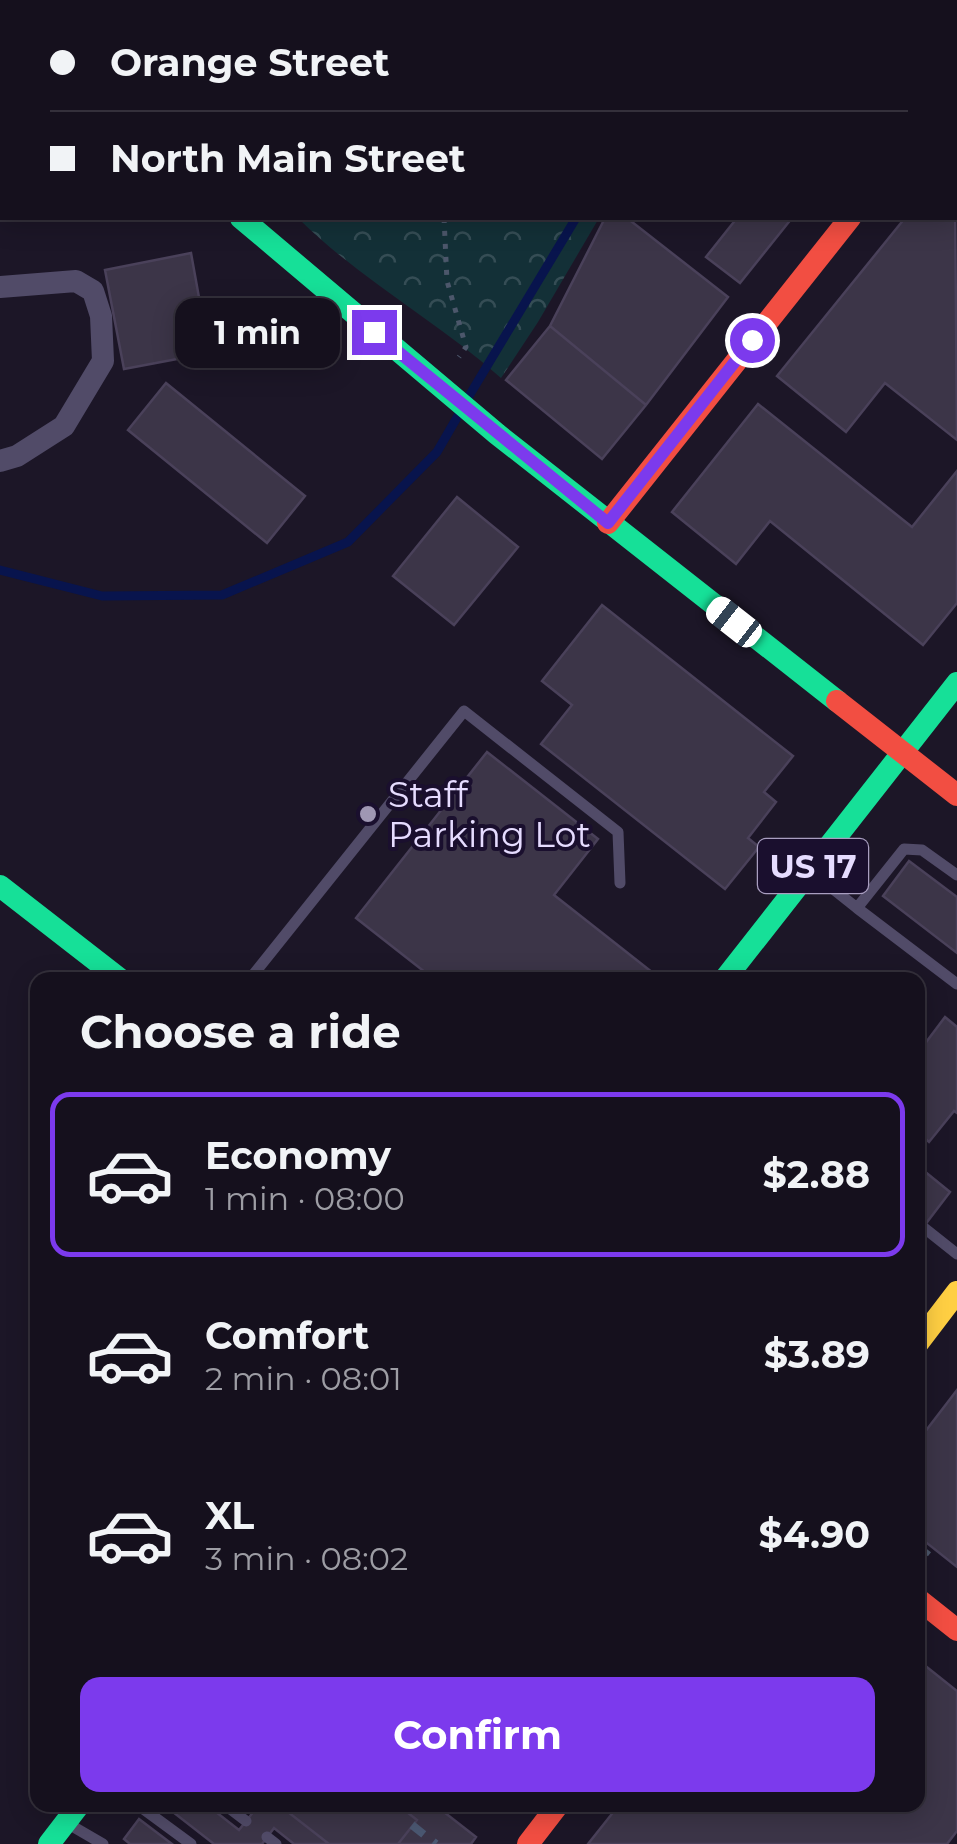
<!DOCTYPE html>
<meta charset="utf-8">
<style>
body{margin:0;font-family:Montserrat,sans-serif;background:#221e2a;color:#f1f3f6;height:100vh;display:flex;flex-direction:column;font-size:38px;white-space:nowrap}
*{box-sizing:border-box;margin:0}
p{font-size:32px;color:#9d9da4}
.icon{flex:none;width:55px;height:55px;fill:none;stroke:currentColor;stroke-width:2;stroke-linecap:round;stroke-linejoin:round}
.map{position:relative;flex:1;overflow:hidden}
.panel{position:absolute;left:30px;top:972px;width:895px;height:840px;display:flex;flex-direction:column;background:#15101d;border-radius:20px;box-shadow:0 5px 25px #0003,0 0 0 2px #34303b}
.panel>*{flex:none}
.guide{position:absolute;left:0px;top:0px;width:958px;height:220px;box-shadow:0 5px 25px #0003,0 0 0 2px #34303b;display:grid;align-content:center;height:220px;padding:0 50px;background:#15101d}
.end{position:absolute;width:45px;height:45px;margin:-22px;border:12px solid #7c3aed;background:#fff;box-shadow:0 0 0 5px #fff}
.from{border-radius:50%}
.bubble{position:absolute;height:70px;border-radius:20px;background:#15101d;box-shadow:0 5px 25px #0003,0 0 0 2px #34303b;font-size:32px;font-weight:700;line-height:70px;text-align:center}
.car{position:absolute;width:30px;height:60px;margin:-30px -15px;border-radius:12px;box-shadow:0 0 8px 2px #0007;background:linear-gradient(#fff 24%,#345 0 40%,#fff 0 76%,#345 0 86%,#fff 0)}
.guide b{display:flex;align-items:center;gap:35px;height:95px;font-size:38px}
.guide b+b{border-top:2px solid #34303b}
.guide i{width:25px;height:25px;background:#f1f3f6}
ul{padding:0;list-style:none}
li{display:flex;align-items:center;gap:30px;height:165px;margin:0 20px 15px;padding:0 30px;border:5px solid transparent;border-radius:20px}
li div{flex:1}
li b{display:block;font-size:38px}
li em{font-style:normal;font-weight:700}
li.current{border-color:#7c3aed}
li>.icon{width:90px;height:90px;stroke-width:1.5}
h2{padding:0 50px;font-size:45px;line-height:120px}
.button{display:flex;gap:20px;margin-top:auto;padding:20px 50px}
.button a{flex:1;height:115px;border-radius:20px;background:#7c3aed;color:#fff;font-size:40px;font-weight:700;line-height:115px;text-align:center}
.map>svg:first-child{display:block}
.park{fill:url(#park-crowns)}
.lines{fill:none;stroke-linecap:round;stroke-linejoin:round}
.stream{stroke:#08144d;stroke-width:9}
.building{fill:#3c3548;stroke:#4a415a;stroke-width:2.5}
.path{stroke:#4c576b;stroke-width:5;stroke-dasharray:5 8;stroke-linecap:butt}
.lane{stroke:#514b68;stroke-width:11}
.street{stroke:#514b68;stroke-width:22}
.fast{stroke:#16e098;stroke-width:22}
.slow{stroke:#ffcf43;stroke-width:22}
.jam{stroke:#f24e42;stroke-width:22}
.rail{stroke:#4b5872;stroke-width:8;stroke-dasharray:15 12;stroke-linecap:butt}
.route{stroke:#7c3aed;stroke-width:12}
.poi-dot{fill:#9f97b3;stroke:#1a0f2e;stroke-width:4}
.labels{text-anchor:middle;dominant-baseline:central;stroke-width:8;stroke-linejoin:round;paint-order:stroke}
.shield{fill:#1a0f2e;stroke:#a99ec0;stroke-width:2.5}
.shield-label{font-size:32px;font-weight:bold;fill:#e6dcff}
.poi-label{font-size:35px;fill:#e6dcff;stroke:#1a0f2e;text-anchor:start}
</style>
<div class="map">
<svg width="957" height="1844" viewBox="0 0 957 1844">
<defs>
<pattern id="park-crowns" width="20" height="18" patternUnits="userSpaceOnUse" patternTransform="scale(2.5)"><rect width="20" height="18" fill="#133037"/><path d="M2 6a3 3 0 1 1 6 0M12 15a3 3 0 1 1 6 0" fill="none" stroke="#354d55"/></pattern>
</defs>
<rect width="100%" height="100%" fill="#1c1627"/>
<path class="park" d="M 113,0 L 957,0 L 957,37 L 955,40 L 955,2 L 112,2 Z
M 298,218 L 599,218 L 538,322 L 501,378 C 436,320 359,279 298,218 Z"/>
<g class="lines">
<path class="stream" d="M 764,2 L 767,0
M 469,396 L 576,218
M 0,570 L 102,596 L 222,595 L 348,542 L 437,452 L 459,414"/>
</g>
<path class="building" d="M 955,194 L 957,440 L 885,383 L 846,432 L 777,376 L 905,218 L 955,218 Z
M 605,218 L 627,218 L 728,297 L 646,405 L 550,326 Z
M 737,218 L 792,218 L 740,283 L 706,257 Z
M 191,253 L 209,353 L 124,369 L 105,270 Z
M 550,326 L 646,405 L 602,459 L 506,380 Z
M 166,383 L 305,496 L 267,543 L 128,430 Z
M 758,404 L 912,527 L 957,471 L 957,603 L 923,645 L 770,521 L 736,564 L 672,512 Z
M 457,497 L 518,547 L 454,625 L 393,576 Z
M 602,605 L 793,756 L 764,792 L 776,802 L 748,838 L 759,847 L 725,889 L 541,744 L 572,705 L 542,681 Z
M 487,752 L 598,839 L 554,895 L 662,980 L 435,980 L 356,918 Z
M 909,861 L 957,897 L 957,953 L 883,896 Z
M 945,1017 L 957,1027 L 957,1113 L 954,1111 L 929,1142 L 918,1132 L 918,1053 Z
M 918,1166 L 950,1192 L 918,1234 Z
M 957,1390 L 957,1567 L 918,1536 L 918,1441 Z
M 918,1660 L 957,1691 L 957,1831 L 947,1844 L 588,1844 L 619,1805 L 918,1805 Z
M 164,1805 L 207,1805 L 239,1830 L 254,1811 L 246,1805 L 435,1805 L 476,1837 L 471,1844 L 294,1844 L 274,1828 L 262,1844 L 214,1844 Z
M 279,1805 L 398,1805 L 417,1820 L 398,1844 L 329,1844 Z
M 139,1819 L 172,1844 L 130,1844 L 124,1839 Z"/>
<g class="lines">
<path class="path" d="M 442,0 L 442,2
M 444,218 L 447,281 L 466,347 L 459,357
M 918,1565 L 932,1547"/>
<path class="lane" d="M 813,873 L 857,908
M 957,875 L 922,850 L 904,849 L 857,908 L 957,984
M 249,980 L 464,711 L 618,832 L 620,883
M 923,1227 L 957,1254
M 138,1805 L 191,1844
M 225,1805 L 246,1821
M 72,1826 L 103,1844
M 267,1837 L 276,1844"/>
<path class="street" d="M 83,2 L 84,0
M 955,85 L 957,83
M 955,137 L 957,139
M 0,287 L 76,281 L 93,291 L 101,316 L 103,361 L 64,426 L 17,456 L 0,461"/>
<path class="fast" d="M 241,218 L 497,434 L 837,701
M 0,886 L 121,980
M 724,980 L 957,683
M 49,1844 L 79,1805"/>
<path class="slow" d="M 918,1343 L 957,1292"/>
<path class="jam" d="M 0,12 L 2,14
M 608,523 L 850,218
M 837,701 L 957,795
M 918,1599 L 957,1630
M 528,1844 L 558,1805"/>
<path class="rail" d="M 412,1825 L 436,1844"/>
</g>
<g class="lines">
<path class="route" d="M 374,332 L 608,523 L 752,340"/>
</g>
<circle class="poi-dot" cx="368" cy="814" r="10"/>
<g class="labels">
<rect class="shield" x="758" y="839" width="110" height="54" rx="8"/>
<g class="shield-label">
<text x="813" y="866">US 17</text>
</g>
<g class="poi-label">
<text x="388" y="794">Staff<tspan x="388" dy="40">Parking Lot</tspan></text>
</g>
</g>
</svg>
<i class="end from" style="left:752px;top:340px"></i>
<i class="end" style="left:374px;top:332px"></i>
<div class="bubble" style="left:175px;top:298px;width:165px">1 min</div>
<i class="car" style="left:734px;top:622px;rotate:308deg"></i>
<div class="guide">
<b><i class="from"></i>Orange Street</b>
<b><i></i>North Main Street</b>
</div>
<section class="panel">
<h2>Choose a ride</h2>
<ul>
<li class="current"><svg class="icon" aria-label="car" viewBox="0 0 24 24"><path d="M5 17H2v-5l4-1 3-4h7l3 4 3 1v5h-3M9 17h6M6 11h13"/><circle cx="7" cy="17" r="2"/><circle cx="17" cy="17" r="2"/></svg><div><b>Economy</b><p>1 min · 08:00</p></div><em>$2.88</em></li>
<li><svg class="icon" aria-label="car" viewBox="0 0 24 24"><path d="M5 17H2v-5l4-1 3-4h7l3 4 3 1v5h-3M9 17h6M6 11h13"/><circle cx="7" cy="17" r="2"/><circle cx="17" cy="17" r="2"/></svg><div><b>Comfort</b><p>2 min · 08:01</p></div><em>$3.89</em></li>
<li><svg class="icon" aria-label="car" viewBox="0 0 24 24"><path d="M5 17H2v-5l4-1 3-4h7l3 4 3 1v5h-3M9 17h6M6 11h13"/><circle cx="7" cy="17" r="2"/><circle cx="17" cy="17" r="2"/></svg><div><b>XL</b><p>3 min · 08:02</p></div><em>$4.90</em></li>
</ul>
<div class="button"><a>Confirm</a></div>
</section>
</div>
